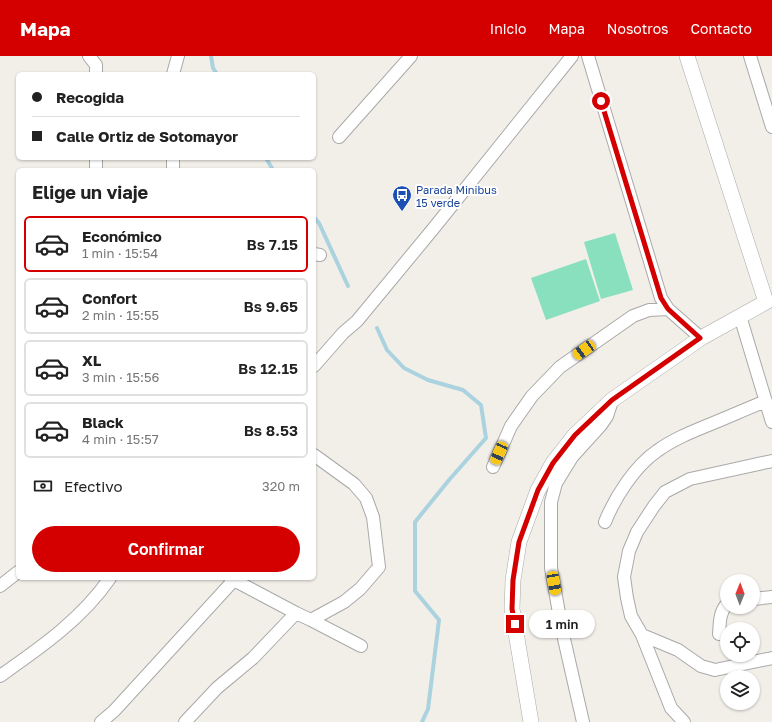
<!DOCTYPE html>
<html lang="es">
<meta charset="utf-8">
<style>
body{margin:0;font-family:"Golos Text",sans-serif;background:#f2f2f2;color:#222;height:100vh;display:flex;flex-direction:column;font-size:15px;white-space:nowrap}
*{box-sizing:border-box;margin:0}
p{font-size:13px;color:#767676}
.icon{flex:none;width:22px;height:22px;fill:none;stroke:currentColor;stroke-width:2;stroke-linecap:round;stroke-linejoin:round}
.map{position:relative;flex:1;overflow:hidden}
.side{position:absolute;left:16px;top:112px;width:300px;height:412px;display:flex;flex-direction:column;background:#fff;border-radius:6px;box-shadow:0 1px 3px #0004}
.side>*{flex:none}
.banner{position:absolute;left:16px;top:16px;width:300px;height:88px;border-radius:6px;box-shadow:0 1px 3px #0004;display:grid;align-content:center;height:88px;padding:0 16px;background:#fff}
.needle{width:26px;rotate:1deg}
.tools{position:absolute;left:720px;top:518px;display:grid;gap:8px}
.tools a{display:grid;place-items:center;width:40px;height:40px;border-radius:50%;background:#fff;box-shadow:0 1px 3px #0004;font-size:20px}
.end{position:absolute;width:18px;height:18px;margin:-9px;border:5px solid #d40000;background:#fff;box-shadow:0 0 0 2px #fff}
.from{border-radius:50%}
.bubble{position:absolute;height:28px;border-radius:14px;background:#fff;box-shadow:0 1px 3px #0004;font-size:13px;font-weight:600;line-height:28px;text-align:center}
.car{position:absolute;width:12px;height:24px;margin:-12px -6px;border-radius:5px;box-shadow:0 0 3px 1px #0007;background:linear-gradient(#f5c518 24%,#345 0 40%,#f5c518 0 76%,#345 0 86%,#f5c518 0)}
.banner b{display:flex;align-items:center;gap:14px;height:38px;font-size:15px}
.banner b+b{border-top:1px solid #e0e0e0}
.banner i{width:10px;height:10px;background:#222}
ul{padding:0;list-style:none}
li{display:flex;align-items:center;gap:12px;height:56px;margin:0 8px 6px;padding:0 8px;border:2px solid #e0e0e0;border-radius:6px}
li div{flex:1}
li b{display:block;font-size:15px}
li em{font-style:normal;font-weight:600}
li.selected{border-color:#d40000}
li>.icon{width:36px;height:36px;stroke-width:1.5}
h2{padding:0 16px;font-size:18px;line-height:48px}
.pay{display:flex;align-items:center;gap:10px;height:44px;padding:0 16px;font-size:15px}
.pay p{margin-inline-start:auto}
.button{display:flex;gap:8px;margin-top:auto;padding:8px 16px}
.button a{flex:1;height:46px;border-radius:24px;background:#d40000;color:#fff;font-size:16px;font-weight:600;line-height:46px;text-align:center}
header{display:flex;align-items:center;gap:24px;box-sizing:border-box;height:56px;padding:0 20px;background:#d40000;color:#fff}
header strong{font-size:19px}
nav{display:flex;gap:22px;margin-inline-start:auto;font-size:14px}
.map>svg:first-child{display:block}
.pitch{fill:#88e0be}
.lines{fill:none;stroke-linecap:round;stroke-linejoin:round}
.stream{stroke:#aad3df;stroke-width:4}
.minor-casing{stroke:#a9a9a9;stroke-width:14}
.tertiary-casing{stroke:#a9a9a9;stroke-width:16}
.minor{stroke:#fff;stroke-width:12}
.tertiary{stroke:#fff;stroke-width:15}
.route{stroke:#d40000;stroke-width:5}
.labels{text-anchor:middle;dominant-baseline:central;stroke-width:4;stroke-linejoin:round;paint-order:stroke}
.transit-label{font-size:11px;fill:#164399;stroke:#fff;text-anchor:start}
</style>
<header>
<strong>Mapa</strong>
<nav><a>Inicio</a><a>Mapa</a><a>Nosotros</a><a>Contacto</a></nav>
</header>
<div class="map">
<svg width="772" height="666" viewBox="0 0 772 666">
<rect width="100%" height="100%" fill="#f2efe9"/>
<path class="pitch" d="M 615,177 L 633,234 L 601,243 L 584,186 Z
M 586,203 L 600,245 L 546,264 L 531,222 Z"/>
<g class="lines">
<path class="stream" d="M 211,0 L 213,12 L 217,18
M 266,102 L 273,114
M 314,161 L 319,167 L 348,230
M 377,272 L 387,294 L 404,312 L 428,324 L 463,334 L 481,349 L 486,382 L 449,424 L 415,466 L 415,535 L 439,564 L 428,653 L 422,666"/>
<g class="minor-casing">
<path id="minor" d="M 89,0 L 96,9 L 96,18
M 588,0 L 661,242 L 668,253 L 701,282
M 750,0 L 772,71
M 173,18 L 178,0
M 339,81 L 411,0
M 173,102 L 173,114
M 96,114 L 96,102
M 314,198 L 320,199
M 740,260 L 772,366
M 314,310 L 343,277 L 357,265 L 433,173 L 572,0
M 772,405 L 690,423 L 665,436 L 654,450 L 637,476 L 629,495 L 624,521 L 627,542 L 631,560 L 642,579 L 678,594 L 701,610 L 715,614 L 772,602
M 493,411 L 511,370 L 532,340 L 560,311 L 633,260 L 649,254 L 668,253
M 605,466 C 615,441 635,410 657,395 C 672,384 689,377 706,370 C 726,362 746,353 766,345
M 230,522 L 296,557 L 311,564 L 361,590
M 0,530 L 18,516
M 753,543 L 772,541
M 311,564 L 344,546 L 360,533 L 379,511 L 373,461 L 366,442 L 354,428 L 314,399
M 719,578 C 720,567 719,557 727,548
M 642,579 L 671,652 L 684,666
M 0,620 C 40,592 82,563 110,522
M 101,666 L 114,655 L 234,524
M 185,666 L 217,632 L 253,602 L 296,557
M 583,666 L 562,574 L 551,512 L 551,446 L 556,427 L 572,401 L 601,369 L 607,360 L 612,345"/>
</g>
<g class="tertiary-casing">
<path id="tertiary" d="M 531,666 L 512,553 L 513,524 L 519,486 L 538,434 L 553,407 L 575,379 L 612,344 L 701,282 L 766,246 L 687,0"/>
</g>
<use href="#minor" class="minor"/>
<use href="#tertiary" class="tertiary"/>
</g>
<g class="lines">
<path class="route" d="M 515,568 L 512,553 L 513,524 L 519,486 L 538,434 L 553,407 L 575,379 L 612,344 L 700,282 L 668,253 L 661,242 L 601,45"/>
</g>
<defs>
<g id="bus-pin" transform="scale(1)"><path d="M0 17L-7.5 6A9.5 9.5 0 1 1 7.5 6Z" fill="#1a4fb4" stroke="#fff"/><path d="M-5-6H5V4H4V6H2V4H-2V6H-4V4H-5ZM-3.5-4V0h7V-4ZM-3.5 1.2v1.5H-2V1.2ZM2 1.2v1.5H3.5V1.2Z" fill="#fff"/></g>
</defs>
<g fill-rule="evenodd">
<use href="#bus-pin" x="402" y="139"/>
</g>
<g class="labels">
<g class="transit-label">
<text x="416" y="133">Parada Minibus<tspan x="416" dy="13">15 verde</tspan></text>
</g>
</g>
</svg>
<div class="tools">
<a><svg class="needle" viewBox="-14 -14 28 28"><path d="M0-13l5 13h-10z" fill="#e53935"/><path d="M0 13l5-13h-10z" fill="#767676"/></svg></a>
<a><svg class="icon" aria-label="locate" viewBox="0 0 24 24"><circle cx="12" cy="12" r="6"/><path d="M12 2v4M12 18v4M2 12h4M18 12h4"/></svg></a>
<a><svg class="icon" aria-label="layers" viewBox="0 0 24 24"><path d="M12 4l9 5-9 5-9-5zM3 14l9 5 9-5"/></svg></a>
</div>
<i class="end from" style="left:601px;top:45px"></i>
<i class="end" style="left:515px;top:568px"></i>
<div class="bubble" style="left:529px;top:554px;width:66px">1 min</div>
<i class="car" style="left:584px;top:294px;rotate:235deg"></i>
<i class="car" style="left:499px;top:397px;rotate:204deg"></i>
<i class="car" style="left:554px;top:527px;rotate:170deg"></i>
<div class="banner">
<b><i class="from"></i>Recogida</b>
<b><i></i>Calle Ortiz de Sotomayor</b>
</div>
<section class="side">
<h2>Elige un viaje</h2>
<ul>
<li class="selected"><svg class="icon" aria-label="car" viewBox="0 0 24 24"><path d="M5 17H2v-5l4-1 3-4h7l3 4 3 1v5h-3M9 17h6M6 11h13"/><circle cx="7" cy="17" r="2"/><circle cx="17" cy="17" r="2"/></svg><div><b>Económico</b><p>1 min · 15:54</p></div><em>Bs 7.15</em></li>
<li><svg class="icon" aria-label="car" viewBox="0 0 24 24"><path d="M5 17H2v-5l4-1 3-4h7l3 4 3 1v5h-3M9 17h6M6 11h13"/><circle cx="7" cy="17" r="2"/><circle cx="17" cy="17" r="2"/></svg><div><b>Confort</b><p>2 min · 15:55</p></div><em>Bs 9.65</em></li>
<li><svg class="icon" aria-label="car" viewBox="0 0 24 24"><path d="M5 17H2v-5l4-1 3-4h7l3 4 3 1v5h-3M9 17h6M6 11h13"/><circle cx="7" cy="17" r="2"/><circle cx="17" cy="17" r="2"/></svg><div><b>XL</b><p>3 min · 15:56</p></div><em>Bs 12.15</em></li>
<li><svg class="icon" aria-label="car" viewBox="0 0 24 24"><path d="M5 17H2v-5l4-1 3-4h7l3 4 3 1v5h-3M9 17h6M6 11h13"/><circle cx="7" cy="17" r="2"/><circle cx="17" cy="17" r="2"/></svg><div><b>Black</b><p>4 min · 15:57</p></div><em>Bs 8.53</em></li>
</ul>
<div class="pay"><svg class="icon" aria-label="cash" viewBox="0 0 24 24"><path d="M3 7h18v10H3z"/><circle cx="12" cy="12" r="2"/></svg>Efectivo<p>320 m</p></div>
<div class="button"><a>Confirmar</a></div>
</section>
</div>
